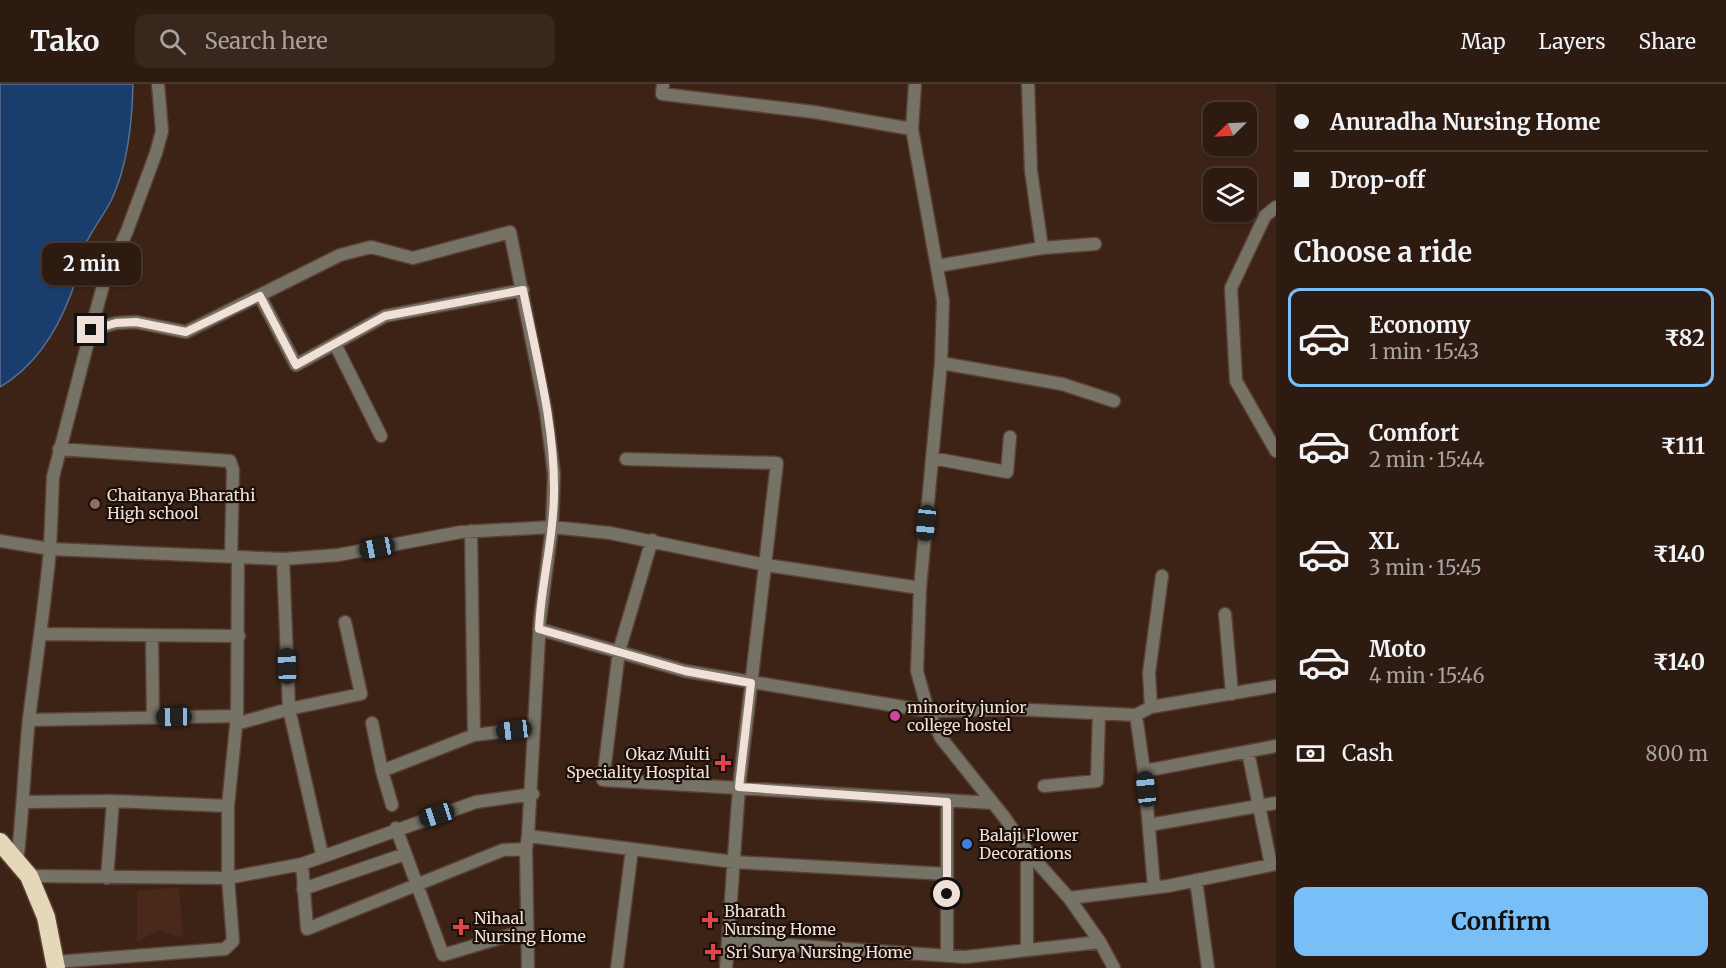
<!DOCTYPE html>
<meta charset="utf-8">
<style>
body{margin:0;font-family:Merriweather,serif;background:#39271e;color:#f1f3f6;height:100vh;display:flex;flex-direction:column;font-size:22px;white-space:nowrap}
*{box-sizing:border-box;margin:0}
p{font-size:20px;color:#a7a19f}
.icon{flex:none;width:33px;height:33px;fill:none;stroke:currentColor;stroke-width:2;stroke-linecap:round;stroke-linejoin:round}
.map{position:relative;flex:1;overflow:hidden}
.side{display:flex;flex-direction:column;background:#2d1a10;width:450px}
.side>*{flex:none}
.guide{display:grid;align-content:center;height:132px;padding:0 18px;background:#2d1a10}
.needle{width:39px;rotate:246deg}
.buttons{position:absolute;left:1203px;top:18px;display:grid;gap:12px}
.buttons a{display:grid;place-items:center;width:54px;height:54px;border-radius:12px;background:#2d1a10;box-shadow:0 2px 4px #0004,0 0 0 2px #483830;font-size:30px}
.end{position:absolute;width:27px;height:27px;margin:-14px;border:8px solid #f1e0d8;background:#111;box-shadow:0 0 0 3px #111}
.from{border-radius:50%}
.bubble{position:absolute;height:42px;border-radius:12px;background:#2d1a10;box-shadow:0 2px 4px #0004,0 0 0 2px #483830;font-size:20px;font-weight:700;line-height:42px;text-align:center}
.car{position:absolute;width:18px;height:36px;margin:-18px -9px;border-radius:8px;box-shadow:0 0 4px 2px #0007;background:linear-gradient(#222 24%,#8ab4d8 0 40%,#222 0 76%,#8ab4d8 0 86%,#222 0)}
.guide b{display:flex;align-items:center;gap:21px;height:57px;font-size:22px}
.guide b+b{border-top:2px solid #483830}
.guide i{width:15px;height:15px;background:#f1f3f6}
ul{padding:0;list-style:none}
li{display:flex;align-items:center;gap:18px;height:99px;margin:0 12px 9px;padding:0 6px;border:3px solid transparent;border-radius:12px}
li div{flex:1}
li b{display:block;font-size:22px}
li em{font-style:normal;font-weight:700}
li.on{border-color:#78bff7}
li>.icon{width:54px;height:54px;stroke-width:1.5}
h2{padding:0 18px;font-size:27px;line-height:72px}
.pay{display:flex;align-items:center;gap:15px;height:66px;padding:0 18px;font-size:22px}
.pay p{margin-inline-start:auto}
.action{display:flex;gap:12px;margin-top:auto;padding:12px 18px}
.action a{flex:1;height:69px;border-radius:12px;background:#78bff7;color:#111;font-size:24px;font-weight:700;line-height:69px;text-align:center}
header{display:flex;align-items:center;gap:36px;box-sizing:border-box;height:84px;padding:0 30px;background:#2d1a10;border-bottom:2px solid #483830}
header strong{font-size:28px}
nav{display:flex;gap:33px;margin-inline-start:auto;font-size:21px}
.search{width:420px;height:54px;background:#39271e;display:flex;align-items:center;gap:15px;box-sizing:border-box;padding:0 21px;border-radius:12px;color:#a7a19f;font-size:22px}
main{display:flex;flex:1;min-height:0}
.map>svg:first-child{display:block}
.built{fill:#492919}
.water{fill:#193e6e;stroke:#5a6f8e;stroke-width:1.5}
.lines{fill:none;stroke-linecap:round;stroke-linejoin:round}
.street-casing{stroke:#594135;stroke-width:15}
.highway-casing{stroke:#594135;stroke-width:21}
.street{stroke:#777266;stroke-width:12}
.highway{stroke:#e5d8b8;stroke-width:18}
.route{stroke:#f1e0d8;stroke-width:8}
.education-dot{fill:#8d6e63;stroke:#1b0f0a;stroke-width:2}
.hotel-dot{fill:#d1479c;stroke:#1b0f0a;stroke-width:2}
.health-dot{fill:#e0444e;stroke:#1b0f0a;stroke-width:2}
.shop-dot{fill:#3f7fe0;stroke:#1b0f0a;stroke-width:2}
.labels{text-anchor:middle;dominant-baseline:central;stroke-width:4.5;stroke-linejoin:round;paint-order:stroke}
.poi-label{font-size:16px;fill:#f1e0d8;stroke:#1b0f0a;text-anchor:start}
</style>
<header>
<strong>Tako</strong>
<div class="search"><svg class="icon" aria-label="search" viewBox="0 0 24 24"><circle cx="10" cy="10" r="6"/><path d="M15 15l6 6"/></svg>Search here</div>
<nav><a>Map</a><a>Layers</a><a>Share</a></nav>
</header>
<main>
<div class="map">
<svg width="1276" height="884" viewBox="0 0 1276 884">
<rect width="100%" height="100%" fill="#3c2316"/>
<path class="built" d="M 179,803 L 183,854 L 159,846 L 137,858 L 137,807 Z"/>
<path class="water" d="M 0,0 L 133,0 C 132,39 128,81 111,117 C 103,132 92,146 85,161 C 79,177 77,194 71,210 C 57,247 34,283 0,303 Z"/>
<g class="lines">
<g class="street-casing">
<path id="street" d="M 663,0 L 662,10 L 814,28 L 912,45
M 915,0 L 912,45 L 943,217 L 941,279 L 920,504
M 1028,0 L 1031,87 L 1042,164
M 1276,123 L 1265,132 L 1231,204 L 1236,297 L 1276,367
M 937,182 L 1042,164 L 1095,160
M 260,212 L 296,281 L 385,232 L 523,206
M 91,246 L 104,198 L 127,147 L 156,69 L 162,47 L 158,0
M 335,260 L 381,352
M 941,279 L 1062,300 L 1114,317
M 59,365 L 230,377 L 233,386 L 231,473
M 932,374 L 1007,388 L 1010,353
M 626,375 L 777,379 L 739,703 L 728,857 L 965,873 L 1100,858
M 471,447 L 474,651 L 534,644 L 528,752 L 632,765 L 617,884
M 652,456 L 619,567 L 603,696 L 993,719
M 0,457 L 50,465 L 53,393 L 91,246 L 116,239 L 136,238 L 186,248 L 340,171 L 371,163 L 413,174 L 510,148 L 546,328 L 554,390 L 552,443 L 540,535 L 534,644
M 283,475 L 289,625 L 361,610 L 345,538
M 1225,530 L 1232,610
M 539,545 L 685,587 L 928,627 L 1013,625 L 1136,631 L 1151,623 L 1276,602
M 42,550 L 239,552
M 152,553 L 153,634
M 1151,623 L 1149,589 L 1162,492
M 1136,631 L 1144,687 L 1154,803
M 29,636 L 237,632
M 372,639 L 382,687
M 236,640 L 289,625 L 322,770
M 1248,668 L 1271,781
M 1144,687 L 1276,662
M 1044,702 L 1097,697 L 1099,630
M 25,718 L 113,717 L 228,722
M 947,718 L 947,872
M 392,721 L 382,687 L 474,651
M 1149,741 L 1276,719
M 396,744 L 443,871 L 527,846
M 526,765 L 528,884
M 632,765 L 734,778 L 947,790
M 1027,767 L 1027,866
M 17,778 C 23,730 24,682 29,635 C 36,578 45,521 50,465 L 283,475 L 338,471 L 461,448 L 552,443 L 610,449 L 766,481 L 920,504 L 917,587 L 928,627 L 941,654 L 1005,734 L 1027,767 L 1069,814 L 1100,858 L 1114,884
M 302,780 L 307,845 L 503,766 L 526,765 L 528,752
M 29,792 L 228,794 L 302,780 L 476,718 L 533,710
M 107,794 L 113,717
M 1196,796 L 1208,884
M 303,805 L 405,770
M 1069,814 L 1168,802 L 1276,780
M 55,878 L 225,865 L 233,857 L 228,794 L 228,722 L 237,632 L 238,473
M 726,884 L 728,857"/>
</g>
<g class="highway-casing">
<path id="highway" d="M 0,758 L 29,792 L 46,833 L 56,884"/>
</g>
<use href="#street" class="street"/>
<use href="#highway" class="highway"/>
</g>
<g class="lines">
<path class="route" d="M 91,246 L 116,239 L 136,238 L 186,248 L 260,212 L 296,281 L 385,232 L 523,206 C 536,272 555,341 554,409 C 554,455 541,499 539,545 L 685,587 L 751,599 L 739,703 L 947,718 L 947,810"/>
</g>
<circle class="education-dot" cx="95" cy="420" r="6"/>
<circle class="hotel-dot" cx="895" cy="632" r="6"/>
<g class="health-dot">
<path d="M720 670h6v6h6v6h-6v6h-6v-6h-6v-6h6z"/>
<path d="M707 827h6v6h6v6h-6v6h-6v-6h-6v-6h6z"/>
<path d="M458 834h6v6h6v6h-6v6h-6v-6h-6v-6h6z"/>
<path d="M710 859h6v6h6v6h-6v6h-6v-6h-6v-6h6z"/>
</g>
<circle class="shop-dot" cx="967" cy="760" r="6"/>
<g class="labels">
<g class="poi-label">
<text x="107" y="411">Chaitanya Bharathi<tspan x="107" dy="18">High school</tspan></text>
<text x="907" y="623">minority junior<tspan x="907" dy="18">college hostel</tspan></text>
<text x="710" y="670" text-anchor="end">Okaz Multi<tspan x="710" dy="18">Speciality Hospital</tspan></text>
<text x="979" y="751">Balaji Flower<tspan x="979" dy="18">Decorations</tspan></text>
<text x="724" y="827">Bharath<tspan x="724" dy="18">Nursing Home</tspan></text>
<text x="474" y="834">Nihaal<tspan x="474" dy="18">Nursing Home</tspan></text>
<text x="726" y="868">Sri Surya Nursing Home</text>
</g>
</g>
</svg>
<div class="buttons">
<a><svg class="needle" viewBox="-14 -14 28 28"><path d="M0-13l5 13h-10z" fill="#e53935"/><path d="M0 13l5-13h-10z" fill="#a7a19f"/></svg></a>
<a><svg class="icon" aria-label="layers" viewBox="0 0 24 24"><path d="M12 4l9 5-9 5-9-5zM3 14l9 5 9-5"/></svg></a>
</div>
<i class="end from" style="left:947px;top:810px"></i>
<i class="end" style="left:91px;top:246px"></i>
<div class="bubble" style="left:42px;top:159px;width:99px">2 min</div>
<i class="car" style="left:926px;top:439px;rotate:186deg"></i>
<i class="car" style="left:377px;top:464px;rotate:259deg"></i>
<i class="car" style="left:287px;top:582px;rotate:358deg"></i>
<i class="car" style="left:174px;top:633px;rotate:269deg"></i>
<i class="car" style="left:514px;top:646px;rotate:263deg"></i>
<i class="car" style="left:1146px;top:705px;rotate:354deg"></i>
<i class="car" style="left:437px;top:731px;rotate:252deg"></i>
</div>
<section class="side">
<div class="guide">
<b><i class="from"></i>Anuradha Nursing Home</b>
<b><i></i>Drop-off</b>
</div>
<h2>Choose a ride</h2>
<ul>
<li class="on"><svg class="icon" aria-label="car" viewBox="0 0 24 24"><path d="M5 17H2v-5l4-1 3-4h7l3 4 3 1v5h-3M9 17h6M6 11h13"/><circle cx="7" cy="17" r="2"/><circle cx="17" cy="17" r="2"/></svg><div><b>Economy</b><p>1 min · 15:43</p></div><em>₹82</em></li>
<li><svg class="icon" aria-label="car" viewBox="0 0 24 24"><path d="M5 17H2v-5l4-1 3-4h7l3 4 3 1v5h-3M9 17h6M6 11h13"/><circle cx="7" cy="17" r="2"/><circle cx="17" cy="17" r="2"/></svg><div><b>Comfort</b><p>2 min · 15:44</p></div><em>₹111</em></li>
<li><svg class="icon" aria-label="car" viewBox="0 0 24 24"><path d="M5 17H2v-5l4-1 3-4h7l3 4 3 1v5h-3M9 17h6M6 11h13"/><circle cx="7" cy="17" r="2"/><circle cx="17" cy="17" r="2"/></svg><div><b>XL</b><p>3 min · 15:45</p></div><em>₹140</em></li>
<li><svg class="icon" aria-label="car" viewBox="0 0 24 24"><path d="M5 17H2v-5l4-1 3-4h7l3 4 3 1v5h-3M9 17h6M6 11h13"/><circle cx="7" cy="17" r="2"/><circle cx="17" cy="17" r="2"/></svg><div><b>Moto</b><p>4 min · 15:46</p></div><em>₹140</em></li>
</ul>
<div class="pay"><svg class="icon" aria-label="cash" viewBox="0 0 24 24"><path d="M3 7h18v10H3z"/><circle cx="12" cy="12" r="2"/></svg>Cash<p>800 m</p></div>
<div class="action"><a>Confirm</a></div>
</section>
</main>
